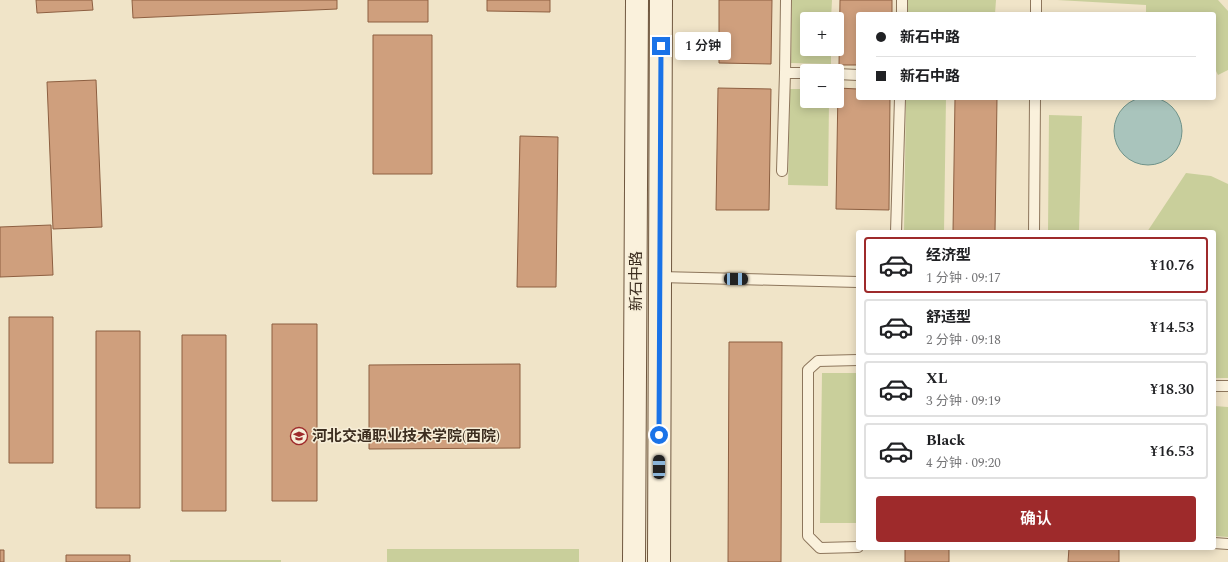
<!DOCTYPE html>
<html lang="zh">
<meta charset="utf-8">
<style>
body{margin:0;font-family:Spectral,"Noto Sans SC",serif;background:#f6f6f6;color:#202124;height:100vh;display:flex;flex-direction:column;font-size:15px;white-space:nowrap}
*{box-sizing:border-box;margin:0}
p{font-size:13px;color:#757577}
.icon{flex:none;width:22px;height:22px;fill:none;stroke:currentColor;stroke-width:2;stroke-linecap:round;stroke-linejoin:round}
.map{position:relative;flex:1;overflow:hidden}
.sheet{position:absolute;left:856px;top:230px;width:360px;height:320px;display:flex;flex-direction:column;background:#fff;border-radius:4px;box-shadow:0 2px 10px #0003}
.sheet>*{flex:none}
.hud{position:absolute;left:856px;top:12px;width:360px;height:88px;border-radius:4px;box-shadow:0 2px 10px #0003;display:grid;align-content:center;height:88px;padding:0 20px;background:#fff}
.controls{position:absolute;left:800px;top:12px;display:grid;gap:8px}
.controls a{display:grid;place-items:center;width:44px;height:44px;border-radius:4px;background:#fff;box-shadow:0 2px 10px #0003;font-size:20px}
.end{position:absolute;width:18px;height:18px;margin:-9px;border:5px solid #1a73e8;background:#fff;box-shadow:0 0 0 2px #fff}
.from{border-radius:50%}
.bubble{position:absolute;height:28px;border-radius:4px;background:#fff;box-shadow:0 2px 10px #0003;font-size:13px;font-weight:600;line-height:28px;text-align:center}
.car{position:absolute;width:12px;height:24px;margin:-12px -6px;border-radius:5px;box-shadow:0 0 3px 1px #0007;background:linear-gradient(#222 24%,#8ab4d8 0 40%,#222 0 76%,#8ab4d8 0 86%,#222 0)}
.hud b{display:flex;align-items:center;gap:14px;height:38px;font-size:15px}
.hud b+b{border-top:1px solid #e0e0e0}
.hud i{width:10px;height:10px;background:#202124}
ul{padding:7px 0 0;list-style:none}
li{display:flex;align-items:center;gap:12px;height:56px;margin:0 8px 6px;padding:0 12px;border:2px solid #e0e0e0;border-radius:4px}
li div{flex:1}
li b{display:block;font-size:15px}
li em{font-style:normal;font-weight:600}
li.selected{border-color:#9e2a2b}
li>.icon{width:36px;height:36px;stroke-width:1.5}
.cta{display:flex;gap:8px;margin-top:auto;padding:8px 20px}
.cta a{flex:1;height:46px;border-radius:4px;background:#9e2a2b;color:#fff;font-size:16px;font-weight:600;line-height:46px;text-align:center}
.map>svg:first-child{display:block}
.green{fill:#c9cf9b}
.water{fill:#a9c4bc;stroke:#6f938a}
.building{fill:#cf9f7d;stroke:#8d5f41}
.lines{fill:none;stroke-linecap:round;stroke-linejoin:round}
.lane-casing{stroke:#8d765c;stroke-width:12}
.secondary-casing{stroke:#6f573f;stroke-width:24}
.lane{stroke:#faf1dc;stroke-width:10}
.secondary{stroke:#faf1dc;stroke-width:22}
.route{stroke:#1a73e8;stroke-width:5}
.labels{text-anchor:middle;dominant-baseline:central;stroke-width:3;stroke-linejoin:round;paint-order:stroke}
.street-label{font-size:15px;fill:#3d2e20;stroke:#f7eed8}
.poi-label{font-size:15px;font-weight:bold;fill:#3d2e20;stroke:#f7eed8;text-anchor:start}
</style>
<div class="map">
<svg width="1228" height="562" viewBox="0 0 1228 562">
<rect width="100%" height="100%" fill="#f0e4c8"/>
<path class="green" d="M 792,0 L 832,0 L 831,19 L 807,19 L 807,49 L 831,49 L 831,64 L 791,63 Z
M 907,0 L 996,0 L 995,14 L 907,14 Z
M 1057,0 L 1218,0 L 1228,11 L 1228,70 L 1218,75 L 1214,67 L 1214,14 L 1146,14 L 1146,5 Z
M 790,89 L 807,89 L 807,101 L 829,101 L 828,186 L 788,185 Z
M 906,98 L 946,98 L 944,232 L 904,232 Z
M 1049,115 L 1082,116 L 1079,232 L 1048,232 Z
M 1186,173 L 1211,176 L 1228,184 L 1228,378 L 1214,378 L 1214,232 L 1147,232 Z
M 822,373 L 858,373 L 858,523 L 820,523 Z
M 1214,406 L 1228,407 L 1228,537 L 1214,536 Z
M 387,549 L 579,549 L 579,562 L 387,562 Z
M 170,560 L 281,560 L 281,562 L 170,562 Z"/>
<path class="water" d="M1114 131a34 34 0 1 1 68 0a34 34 0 1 1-68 0Z"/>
<path class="building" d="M 36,0 L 92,0 L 93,10 L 37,13 Z
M 132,0 L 337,0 L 337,9 L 133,18 Z
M 368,0 L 428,0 L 428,22 L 368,22 Z
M 487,0 L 550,0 L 550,12 L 487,11 Z
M 719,0 L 772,0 L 771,64 L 719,63 Z
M 840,0 L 892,0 L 892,14 L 858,14 L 858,65 L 839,65 Z
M 373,35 L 432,35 L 432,174 L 373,174 Z
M 96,80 L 102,227 L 53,229 L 47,82 Z
M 718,88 L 771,89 L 769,210 L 716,210 Z
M 838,88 L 858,89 L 858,98 L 890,98 L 889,210 L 836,209 Z
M 955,98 L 997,98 L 995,232 L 953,232 Z
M 520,136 L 558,137 L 556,287 L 517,287 Z
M 51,225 L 53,275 L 0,277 L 0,227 Z
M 9,317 L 53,317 L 53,463 L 9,463 Z
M 272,324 L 317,324 L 317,501 L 272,501 Z
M 96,331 L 140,331 L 140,508 L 96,508 Z
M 182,335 L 226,335 L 226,511 L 182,511 Z
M 729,342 L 782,342 L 781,562 L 728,562 Z
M 520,364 L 520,448 L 369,449 L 369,365 Z
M 905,548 L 949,548 L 949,562 L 905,562 Z
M 1069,548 L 1119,548 L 1119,562 L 1068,562 Z
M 0,550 L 4,550 L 4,562 L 0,562 Z
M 66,555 L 130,555 L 130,562 L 66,562 Z"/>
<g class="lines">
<g class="lane-casing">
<path id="lane" d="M 902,14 L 902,0
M 1036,14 L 1036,0
M 785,73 L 786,0
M 837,74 L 858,75
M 782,171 L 785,73 L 807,73
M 896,232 L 900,98
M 1034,232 L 1035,98
M 660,277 L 858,282
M 858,360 L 818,361 L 808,370 L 808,536 L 820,548 L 858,547
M 1214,386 L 1228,386
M 1214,543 L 1228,544"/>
</g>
<g class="secondary-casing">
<path id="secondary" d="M 634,562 L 637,0
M 659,562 L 661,0"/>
</g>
<use href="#lane" class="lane"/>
<use href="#secondary" class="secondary"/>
</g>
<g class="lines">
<path class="route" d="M 659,435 L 661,46"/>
</g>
<defs>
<g id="university-ring" transform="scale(0.9)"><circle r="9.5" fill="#f7eed8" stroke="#9e2a2b" stroke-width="1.5"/><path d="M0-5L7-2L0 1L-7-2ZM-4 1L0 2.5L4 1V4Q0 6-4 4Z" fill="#9e2a2b"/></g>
</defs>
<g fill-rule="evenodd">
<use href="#university-ring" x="299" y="436"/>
</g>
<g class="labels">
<g class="street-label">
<text transform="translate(636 281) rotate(-90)">新石中路</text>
</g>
<g class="poi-label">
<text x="312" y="436">河北交通职业技术学院(西院)</text>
</g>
</g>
</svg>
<div class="controls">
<a>+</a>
<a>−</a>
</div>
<i class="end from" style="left:659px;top:435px"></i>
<i class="end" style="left:661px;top:46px"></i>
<div class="bubble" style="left:675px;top:32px;width:56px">1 分钟</div>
<i class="car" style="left:736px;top:279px;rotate:91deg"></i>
<i class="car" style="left:659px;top:467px;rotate:0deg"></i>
<div class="hud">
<b><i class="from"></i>新石中路</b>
<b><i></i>新石中路</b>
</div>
<section class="sheet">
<ul>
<li class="selected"><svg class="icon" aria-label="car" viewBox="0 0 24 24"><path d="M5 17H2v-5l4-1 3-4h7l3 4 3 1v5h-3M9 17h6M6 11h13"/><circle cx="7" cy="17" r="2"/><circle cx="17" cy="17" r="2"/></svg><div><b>经济型</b><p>1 分钟 · 09:17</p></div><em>¥10.76</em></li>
<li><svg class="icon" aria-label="car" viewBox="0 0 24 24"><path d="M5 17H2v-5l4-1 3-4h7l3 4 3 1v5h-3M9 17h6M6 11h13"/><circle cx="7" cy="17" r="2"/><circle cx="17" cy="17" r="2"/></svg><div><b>舒适型</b><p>2 分钟 · 09:18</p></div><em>¥14.53</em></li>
<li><svg class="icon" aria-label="car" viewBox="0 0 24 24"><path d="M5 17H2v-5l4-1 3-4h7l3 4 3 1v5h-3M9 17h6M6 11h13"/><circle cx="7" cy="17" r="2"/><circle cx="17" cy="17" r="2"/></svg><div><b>XL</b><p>3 分钟 · 09:19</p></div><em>¥18.30</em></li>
<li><svg class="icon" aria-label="car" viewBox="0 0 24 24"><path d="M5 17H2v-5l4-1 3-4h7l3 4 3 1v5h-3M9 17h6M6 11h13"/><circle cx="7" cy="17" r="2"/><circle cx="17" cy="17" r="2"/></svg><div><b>Black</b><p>4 分钟 · 09:20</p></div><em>¥16.53</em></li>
</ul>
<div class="cta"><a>确认</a></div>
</section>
</div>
